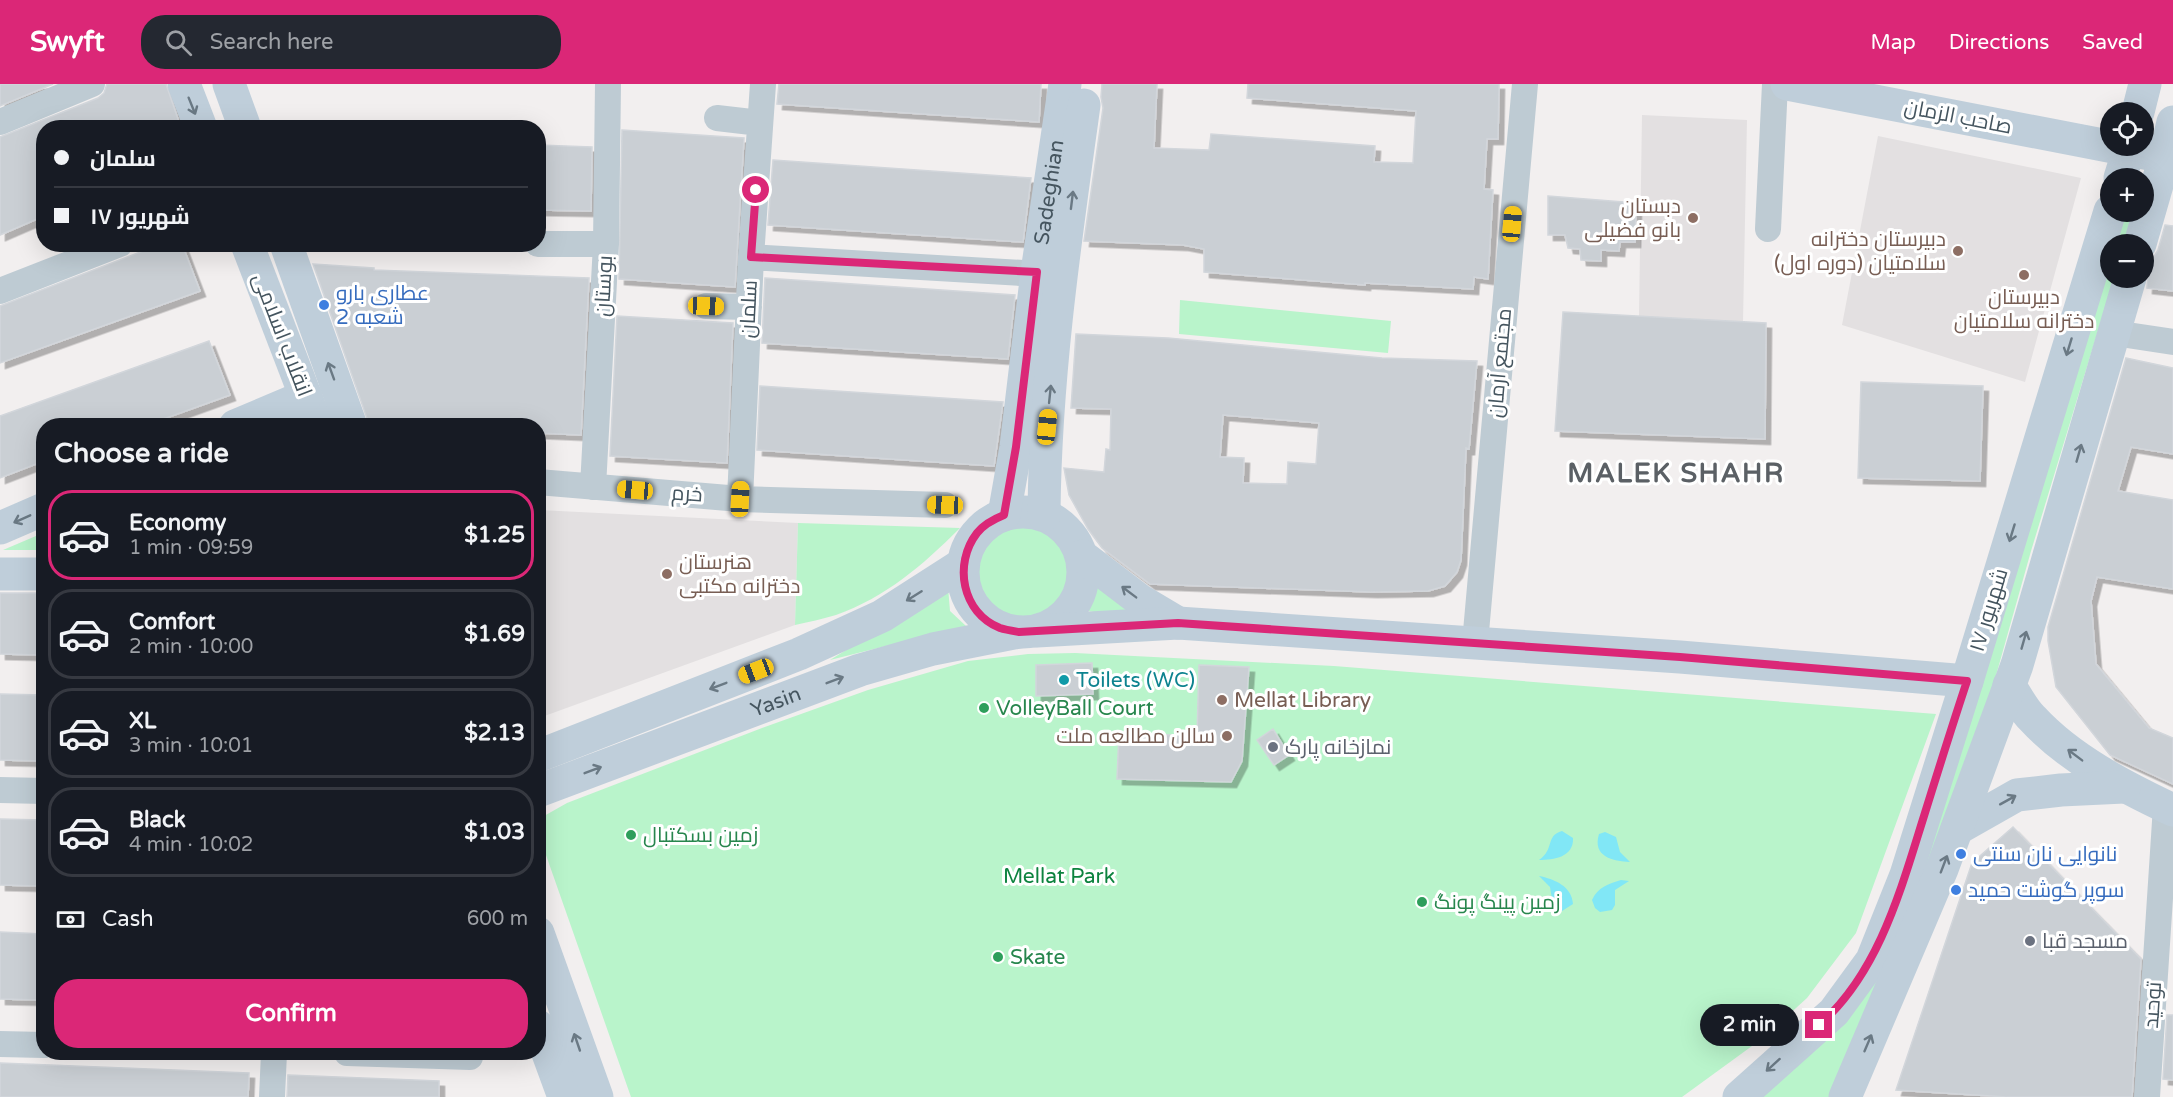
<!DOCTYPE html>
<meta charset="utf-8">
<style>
body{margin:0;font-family:"Varela Round",Cairo,sans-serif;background:#242831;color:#f1f3f6;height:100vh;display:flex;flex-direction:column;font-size:22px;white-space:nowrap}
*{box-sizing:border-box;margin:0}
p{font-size:20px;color:#9ea1a6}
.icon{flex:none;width:33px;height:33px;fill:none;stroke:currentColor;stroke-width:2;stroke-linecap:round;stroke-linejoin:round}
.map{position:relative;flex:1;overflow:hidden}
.sheet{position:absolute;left:36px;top:334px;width:510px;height:642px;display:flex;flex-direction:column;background:#171b24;border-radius:24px;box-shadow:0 6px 24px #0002}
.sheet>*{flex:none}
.guide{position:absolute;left:36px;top:36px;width:510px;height:132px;border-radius:24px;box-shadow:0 6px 24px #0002;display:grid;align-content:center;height:132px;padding:0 18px;background:#171b24}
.fabs{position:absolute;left:2100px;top:18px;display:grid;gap:12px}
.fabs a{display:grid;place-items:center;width:54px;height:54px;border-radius:50%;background:#171b24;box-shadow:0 6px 24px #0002;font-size:30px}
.end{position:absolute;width:27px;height:27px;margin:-14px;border:8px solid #db2777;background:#fff;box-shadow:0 0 0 3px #fff}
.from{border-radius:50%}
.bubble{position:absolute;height:42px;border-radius:21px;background:#171b24;box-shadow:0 6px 24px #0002;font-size:20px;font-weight:800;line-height:42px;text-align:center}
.car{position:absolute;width:18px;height:36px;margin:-18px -9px;border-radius:8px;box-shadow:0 0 4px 2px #0007;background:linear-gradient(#f5c518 24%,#345 0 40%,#f5c518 0 76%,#345 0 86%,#f5c518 0)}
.guide b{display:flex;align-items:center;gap:21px;height:57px;font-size:22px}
.guide b+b{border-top:2px solid #363941}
.guide i{width:15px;height:15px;background:#f1f3f6}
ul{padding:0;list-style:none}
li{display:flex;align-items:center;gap:18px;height:90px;margin:0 12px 9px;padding:0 6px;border:3px solid #363941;border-radius:24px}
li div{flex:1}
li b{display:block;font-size:22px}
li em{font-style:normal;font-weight:800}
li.current{border-color:#db2777}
li>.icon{width:54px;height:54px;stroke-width:1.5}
h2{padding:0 18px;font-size:27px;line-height:72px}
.pay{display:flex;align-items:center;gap:15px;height:66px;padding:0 18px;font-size:22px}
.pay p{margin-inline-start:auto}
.cta{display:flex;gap:12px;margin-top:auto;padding:12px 18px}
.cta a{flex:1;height:69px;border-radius:24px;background:#db2777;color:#fff;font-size:24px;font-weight:800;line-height:69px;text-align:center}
header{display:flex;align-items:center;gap:36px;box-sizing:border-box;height:84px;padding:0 30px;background:#db2777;color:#fff}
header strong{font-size:28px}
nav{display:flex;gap:33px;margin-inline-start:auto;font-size:21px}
.search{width:420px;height:54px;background:#242831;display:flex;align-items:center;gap:15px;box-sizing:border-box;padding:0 21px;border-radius:24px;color:#9ea1a6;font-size:22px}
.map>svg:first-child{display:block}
.education{fill:#e3e0e1}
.green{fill:#b9f4cb}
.water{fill:#81e7f6}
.building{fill:#cacfd4;stroke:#d2d6db;stroke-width:1.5;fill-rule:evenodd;filter:url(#shadow)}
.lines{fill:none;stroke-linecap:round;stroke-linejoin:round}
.street{stroke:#becbd3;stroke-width:26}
.secondary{stroke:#bfceda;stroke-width:33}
.oneway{stroke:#6a7984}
.route{stroke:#db2777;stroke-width:8}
.education-dot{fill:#8d6e63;stroke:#fff;stroke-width:2}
.shop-dot{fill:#3f7fe0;stroke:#fff;stroke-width:2}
.culture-dot{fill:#0f9aa8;stroke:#fff;stroke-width:2}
.leisure-dot{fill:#2e9e5b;stroke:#fff;stroke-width:2}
.worship-dot{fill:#6b7280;stroke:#fff;stroke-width:2}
.labels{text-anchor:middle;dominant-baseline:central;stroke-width:6;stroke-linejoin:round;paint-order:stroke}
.street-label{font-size:21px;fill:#45555f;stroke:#fff}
.education-label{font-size:21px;fill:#785e54;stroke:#fff;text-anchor:end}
.shop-label{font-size:21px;fill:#366cbe;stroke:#fff;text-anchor:start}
.culture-label{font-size:21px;fill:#0d838f;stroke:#fff;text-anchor:start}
.leisure-label{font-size:21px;fill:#27864d;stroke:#fff;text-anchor:start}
.worship-label{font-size:21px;fill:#5b616d;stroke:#fff;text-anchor:start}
.park-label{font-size:21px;fill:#0d833f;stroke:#fff}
.district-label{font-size:27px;font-weight:bold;letter-spacing:1.5px;fill:#5b6065;stroke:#fff}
</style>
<header>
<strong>Swyft</strong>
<div class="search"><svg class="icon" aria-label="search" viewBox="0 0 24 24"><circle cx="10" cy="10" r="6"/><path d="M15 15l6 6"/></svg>Search here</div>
<nav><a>Map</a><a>Directions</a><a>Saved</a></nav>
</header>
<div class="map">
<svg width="2173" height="1013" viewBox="0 0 2173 1013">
<defs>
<filter id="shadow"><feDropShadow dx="5.5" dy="5.5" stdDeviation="0" flood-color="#0004"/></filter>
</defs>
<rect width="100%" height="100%" fill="#f2efef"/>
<path class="education" d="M 1642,31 L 1747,36 L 1743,238 L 1639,232 Z
M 1878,52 L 2081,94 L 2025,298 L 1842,241 Z
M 539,426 L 798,439 L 795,541 L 539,634 Z"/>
<path class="green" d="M 2119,128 L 2134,128 L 2124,160 L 2110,160 L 2110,194 L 2114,194 L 2031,467 L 1995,595 L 1957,713 L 1832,1013 L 1754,1013 L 1852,927 Z
M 1180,216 L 1391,237 L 1388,269 L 1179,250 Z
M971 487a52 52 0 1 1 104 0a52 52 0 1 1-104 0Z
M 798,439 L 960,444 C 922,482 886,513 836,531 C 823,535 808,538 795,541 Z
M 43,449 L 43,466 L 3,466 Z
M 1093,495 L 1155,535 L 1078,526 L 1089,512 Z
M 948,503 L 950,527 L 966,542 L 830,576 Z
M 1075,569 L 1334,582 L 1936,630 L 1856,849 L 1807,914 L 1763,954 L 1682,1013 L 631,1013 L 540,754 L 544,732 L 567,719 L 762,644 L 868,606 L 968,577 L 1028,570 Z"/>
<path class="water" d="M 1562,747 L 1573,754 C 1574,773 1554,776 1539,776 C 1555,765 1545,752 1562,747 Z
M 1605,748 L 1616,753 L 1620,768 L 1630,778 C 1613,777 1592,773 1599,750 Z
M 1539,792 C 1554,795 1572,802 1573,820 L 1562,827 L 1557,826 L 1553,821 L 1550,803 Z
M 1621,796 L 1629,797 L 1615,806 L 1615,821 L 1612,826 L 1600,828 L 1595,824 L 1592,816 C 1598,803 1608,800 1621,796 Z"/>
<path class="building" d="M 0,0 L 53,0 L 0,22 Z
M 107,0 L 166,0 L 181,44 L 44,44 L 44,132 L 0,151 L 0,53 L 98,14 L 104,9 Z
M 779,0 L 1041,0 L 1039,38 L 777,20 Z
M 1102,0 L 1157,0 L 1154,64 L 1209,66 L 1211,50 L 1375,62 L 1374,78 L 1413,79 L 1416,27 L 1247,14 L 1248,0 L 1499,0 L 1498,55 L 1487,55 L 1484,105 L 1493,106 L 1488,195 L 1474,193 L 1473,205 L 1365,199 L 1365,201 L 1204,188 L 1204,165 L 1183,161 L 1084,157 L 1103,24 L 1101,13 Z
M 622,46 L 744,54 L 735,203 L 619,195 Z
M 538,61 L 592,63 L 591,127 L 538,126 Z
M 773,76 L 1031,94 L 1023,158 L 768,141 Z
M 1548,112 L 1636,119 L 1635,158 L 1620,158 L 1619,167 L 1601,166 L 1601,177 L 1581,176 L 1580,165 L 1568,164 L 1565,151 L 1548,151 Z
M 2165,141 L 2173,142 L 2173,207 L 2147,204 L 2148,190 L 2144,182 L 2145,178 L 2153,174 L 2158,166 Z
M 161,160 L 182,160 L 200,207 L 0,279 L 0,222 Z
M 313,180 L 374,184 L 374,186 L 589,194 L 581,351 L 538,349 L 538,342 L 369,340 Z
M 765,194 L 1015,211 L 1008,275 L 762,259 Z
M 1563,228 L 1766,239 L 1765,355 L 1555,347 Z
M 617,232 L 733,239 L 727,379 L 610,372 Z
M 1076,250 L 1168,254 L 1382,274 L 1477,277 L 1469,365 L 1466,364 L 1461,476 L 1457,488 L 1445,502 L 1428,507 L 1372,508 L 1150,500 L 1102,464 L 1088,445 L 1069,411 L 1064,384 L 1104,388 L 1106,365 L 1110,366 L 1111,325 L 1071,324 ZM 1223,331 L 1319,339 L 1316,380 L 1288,378 L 1287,400 L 1243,399 L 1244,374 L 1220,373 Z
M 209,257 L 230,311 L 144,342 L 44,342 L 44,377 L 0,394 L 0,332 Z
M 2126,274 L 2173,284 L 2173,370 L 2131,363 L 2118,407 L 2173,416 L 2173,505 L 2097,493 L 2091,517 L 2096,580 L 2149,644 L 2173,654 L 2173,700 L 2110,671 L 2056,603 L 2048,557 L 2048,543 Z
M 1861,298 L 1983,302 L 1980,397 L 1858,394 Z
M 760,302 L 1003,318 L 994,382 L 757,366 Z
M 0,509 L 44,509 L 44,571 L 0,570 Z
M 1092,579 L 1093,610 L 1036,612 L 1036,581 Z
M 1199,581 L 1249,583 L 1242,677 L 1231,698 L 1117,695 L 1119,649 L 1197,652 Z
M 0,610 L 44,611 L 44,677 L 0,676 Z
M 1273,645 L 1289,671 L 1274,681 L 1257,656 Z
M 0,735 L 44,736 L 44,802 L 0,801 Z
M 2013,743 L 2141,875 L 2132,1013 L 2007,1013 L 1896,1006 L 1972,779 Z
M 0,848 L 44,850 L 44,916 L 0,915 Z
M 2167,931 L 2173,931 L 2173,996 L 2163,995 Z
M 0,979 L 249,989 L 248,1013 L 0,1013 Z
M 288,991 L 439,997 L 439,1013 L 287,1013 Z"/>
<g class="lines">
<path class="street" d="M 717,34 L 760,39
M 0,38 L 92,0
M 1768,145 L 1775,0
M 538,160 L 606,160
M 751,173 L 1056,191
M 0,207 L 120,160
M 706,222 L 749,223
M 2114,249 L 2173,258
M 538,398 L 740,415 L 945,421
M 593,403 L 606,160 L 608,0
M 740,415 L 751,173 L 763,0
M 1475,559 L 1525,0
M 0,706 L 44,707
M 0,960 L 44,961
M 347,969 L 470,973
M 272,1013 L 274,969
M 2147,1013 L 2166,722"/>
<g class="secondary">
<path d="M 184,0 L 201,44"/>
<path d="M 229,0 L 245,44"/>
<path d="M 1787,0 L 2165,73"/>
<path d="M 2138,28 L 2145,0"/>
<path d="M 2120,94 L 2130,62"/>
<path d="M 247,160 L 317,342"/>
<path d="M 286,160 L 351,342"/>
<path d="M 2140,160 L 2165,73 L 2173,38"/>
<path d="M 235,342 L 306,312"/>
<circle cx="1023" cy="488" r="60"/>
<path id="s1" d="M 1004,431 L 1016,363 L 1037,188 L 1065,0"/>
<path d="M 1044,431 C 1045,294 1065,157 1084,21"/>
<path d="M 0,444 L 44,425"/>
<path d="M 1082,472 L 1141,517 L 1178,539"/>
<path d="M 0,490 L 44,490"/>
<path d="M 1037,547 L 1178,539 L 1680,573 L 1967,597"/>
<path d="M 2009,601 C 2017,612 2023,626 2033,635 C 2070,675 2124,703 2173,726"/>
<path d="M 538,672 L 799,570 L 882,532 L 963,480"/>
<path id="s2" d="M 538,707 L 860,586 L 933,565 L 1019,548"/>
<path d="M 1957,745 L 2017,711 L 2061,706 L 2124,703"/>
<path d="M 538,849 L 597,1013"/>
<path d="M 538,942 L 564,1013"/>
<path d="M 1739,1013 L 1834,928 L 1872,876 L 1906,791 L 1967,597 L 2110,127"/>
<path d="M 1845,1013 L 1942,785 L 2017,581 L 2130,194"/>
</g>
</g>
<defs><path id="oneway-shaft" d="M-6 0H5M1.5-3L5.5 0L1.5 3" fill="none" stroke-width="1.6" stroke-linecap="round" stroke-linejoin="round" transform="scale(1.5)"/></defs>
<g class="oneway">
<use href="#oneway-shaft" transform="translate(192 22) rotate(68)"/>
<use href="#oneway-shaft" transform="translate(1072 116) rotate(-83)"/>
<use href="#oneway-shaft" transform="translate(2069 263) rotate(107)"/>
<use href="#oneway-shaft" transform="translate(331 287) rotate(-110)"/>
<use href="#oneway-shaft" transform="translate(1050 310) rotate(-84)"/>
<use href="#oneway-shaft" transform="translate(2079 369) rotate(-74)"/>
<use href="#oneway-shaft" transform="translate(22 435) rotate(156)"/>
<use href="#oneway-shaft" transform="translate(2012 449) rotate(107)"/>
<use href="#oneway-shaft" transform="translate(1129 508) rotate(-143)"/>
<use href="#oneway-shaft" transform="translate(914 512) rotate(148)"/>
<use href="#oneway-shaft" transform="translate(2024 556) rotate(-74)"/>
<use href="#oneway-shaft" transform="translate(835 596) rotate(-21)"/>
<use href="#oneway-shaft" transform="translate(718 602) rotate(159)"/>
<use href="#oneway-shaft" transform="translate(2075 671) rotate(-143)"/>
<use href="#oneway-shaft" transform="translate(593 686) rotate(-21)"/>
<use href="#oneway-shaft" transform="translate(2008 716) rotate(-29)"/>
<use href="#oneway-shaft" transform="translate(1944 780) rotate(-69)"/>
<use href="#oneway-shaft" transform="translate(577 958) rotate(-109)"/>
<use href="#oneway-shaft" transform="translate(1868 959) rotate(-67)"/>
<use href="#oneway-shaft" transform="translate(1773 981) rotate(138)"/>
</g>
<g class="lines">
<path class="route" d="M 756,106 L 751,173 L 1037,188 L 1016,363 L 1004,431 C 994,435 984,440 977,449 C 953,480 962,529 1000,544 C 1006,546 1013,547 1019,548 L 1178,539 L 1680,573 L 1967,597 C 1952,642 1938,687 1924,732 C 1901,805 1879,889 1819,941"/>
</g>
<g class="education-dot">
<circle cx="1693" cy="134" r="6"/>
<circle cx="1958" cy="167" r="6"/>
<circle cx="2024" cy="191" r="6"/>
<circle cx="667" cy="490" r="6"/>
<circle cx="1222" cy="616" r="6"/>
<circle cx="1227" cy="652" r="6"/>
</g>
<g class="shop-dot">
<circle cx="324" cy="221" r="6"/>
<circle cx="1961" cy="770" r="6"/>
<circle cx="1956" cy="806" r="6"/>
</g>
<circle class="culture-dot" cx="1064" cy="596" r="6"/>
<g class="leisure-dot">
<circle cx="984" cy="624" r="6"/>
<circle cx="631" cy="751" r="6"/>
<circle cx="1422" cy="818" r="6"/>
<circle cx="998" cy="873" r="6"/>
</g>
<g class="worship-dot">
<circle cx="1273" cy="663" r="6"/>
<circle cx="2030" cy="857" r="6"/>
</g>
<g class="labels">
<g class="street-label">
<text transform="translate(1958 33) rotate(11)">صاحب الزمان</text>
<text stroke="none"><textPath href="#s1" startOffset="326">Sadeghian</textPath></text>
<text transform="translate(604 202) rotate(-87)">بوستان</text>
<text transform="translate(749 225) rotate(-87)">سلمان</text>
<text transform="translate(282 251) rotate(69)">انقلاب اسلامی</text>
<text transform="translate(1500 279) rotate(-85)">مجتمع آرمان</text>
<text transform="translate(687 410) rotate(4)">خرم</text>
<text transform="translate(1989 526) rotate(-73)">۱۷ شهریور</text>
<text stroke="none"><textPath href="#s2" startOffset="254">Yasin</textPath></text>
<text transform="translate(2153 921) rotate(-86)">توحید</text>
</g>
<g class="education-label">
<text x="1681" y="122">دبستان<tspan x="1681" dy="24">بانو فضیلی</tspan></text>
<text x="1946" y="155">دبیرستان دخترانه<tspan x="1946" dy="24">سلامتیان (دوره اول)</tspan></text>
<text x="2024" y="213" text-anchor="middle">دبیرستان<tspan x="2024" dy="24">دخترانه سلامتیان</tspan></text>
<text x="679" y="478" text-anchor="start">هنرستان<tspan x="679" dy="24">دخترانه مکتبی</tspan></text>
<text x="1234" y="616" text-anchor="start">Mellat Library</text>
<text x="1215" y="652">سالن مطالعه ملت</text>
</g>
<g class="shop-label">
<text x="336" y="209">عطاری بارو<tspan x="336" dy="24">شعبه 2</tspan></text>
<text x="1973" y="770">نانوایی نان سنتی</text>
<text x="1968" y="806">سوپر گوشت حمید</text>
</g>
<g class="culture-label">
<text x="1076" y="596">Toilets (WC)</text>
</g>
<g class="leisure-label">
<text x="996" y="624">VolleyBall Court</text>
<text x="643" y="751">زمین بسکتبال</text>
<text x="1434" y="818">زمین پینگ پونگ</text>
<text x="1010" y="873">Skate</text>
</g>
<g class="worship-label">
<text x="1285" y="663">نمازخانه پارک</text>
<text x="2042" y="857">مسجد قبا</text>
</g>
<g class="park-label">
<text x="1059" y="792">Mellat Park</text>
</g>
<g class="district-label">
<text x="1676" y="389">MALEK SHAHR</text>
</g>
</g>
</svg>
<div class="fabs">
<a><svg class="icon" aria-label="locate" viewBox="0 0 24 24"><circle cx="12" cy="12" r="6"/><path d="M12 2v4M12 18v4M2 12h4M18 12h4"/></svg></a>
<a>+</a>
<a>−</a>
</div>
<i class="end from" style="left:756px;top:106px"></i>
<i class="end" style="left:1819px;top:941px"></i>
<div class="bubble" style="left:1700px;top:920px;width:99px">2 min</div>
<i class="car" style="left:1512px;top:140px;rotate:5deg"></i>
<i class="car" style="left:706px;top:222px;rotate:92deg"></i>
<i class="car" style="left:1047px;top:343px;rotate:6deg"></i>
<i class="car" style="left:635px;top:406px;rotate:275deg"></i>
<i class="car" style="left:740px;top:415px;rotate:3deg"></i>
<i class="car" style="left:945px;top:421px;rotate:272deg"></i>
<i class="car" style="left:756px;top:587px;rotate:249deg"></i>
<div class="guide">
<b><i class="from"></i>سلمان</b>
<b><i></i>۱۷ شهریور</b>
</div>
<section class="sheet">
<h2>Choose a ride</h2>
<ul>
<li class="current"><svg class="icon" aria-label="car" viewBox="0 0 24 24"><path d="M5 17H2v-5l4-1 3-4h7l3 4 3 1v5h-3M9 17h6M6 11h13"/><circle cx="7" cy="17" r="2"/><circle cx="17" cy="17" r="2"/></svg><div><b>Economy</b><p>1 min · 09:59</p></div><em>$1.25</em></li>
<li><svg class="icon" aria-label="car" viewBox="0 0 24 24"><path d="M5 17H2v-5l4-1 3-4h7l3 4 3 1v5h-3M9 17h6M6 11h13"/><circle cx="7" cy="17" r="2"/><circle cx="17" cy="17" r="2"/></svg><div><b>Comfort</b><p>2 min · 10:00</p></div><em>$1.69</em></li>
<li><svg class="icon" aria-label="car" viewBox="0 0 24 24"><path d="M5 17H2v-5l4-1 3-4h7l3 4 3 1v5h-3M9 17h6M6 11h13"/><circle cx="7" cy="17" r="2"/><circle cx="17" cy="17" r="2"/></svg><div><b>XL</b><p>3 min · 10:01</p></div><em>$2.13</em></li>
<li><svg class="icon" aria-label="car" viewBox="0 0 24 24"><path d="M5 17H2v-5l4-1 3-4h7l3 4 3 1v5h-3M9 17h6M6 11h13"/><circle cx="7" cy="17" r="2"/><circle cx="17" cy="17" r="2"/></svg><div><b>Black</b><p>4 min · 10:02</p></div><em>$1.03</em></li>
</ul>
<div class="pay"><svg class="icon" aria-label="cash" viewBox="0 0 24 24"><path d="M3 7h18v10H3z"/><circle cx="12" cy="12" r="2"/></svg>Cash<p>600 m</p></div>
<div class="cta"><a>Confirm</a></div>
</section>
</div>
